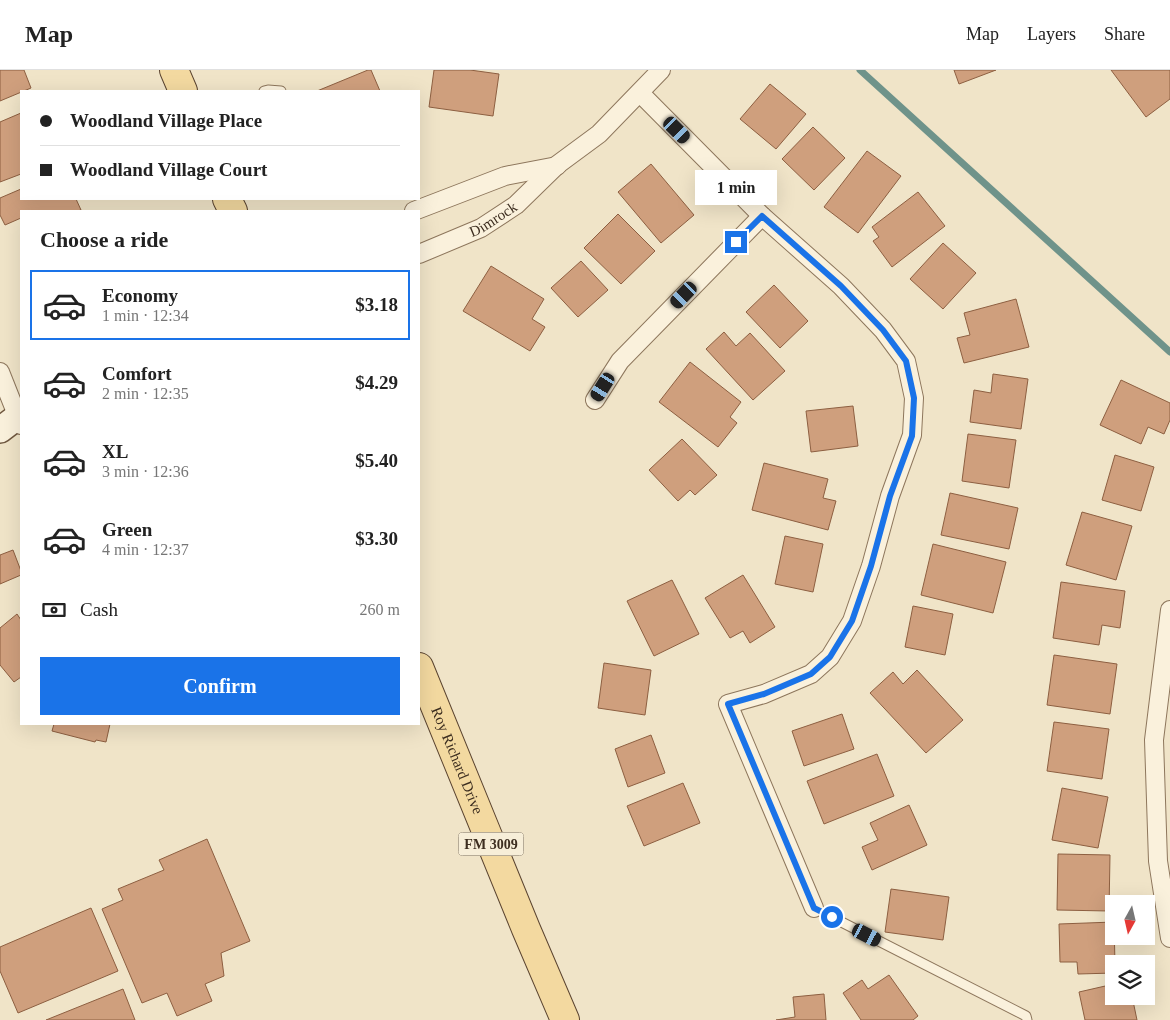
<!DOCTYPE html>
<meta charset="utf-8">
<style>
body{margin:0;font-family:Georgia,serif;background:#f2f2f2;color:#222;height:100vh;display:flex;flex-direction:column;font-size:19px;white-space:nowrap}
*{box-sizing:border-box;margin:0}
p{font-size:16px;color:#767676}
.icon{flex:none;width:28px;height:28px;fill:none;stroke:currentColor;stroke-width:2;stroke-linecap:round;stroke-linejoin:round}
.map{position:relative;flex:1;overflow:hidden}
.side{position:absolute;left:20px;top:140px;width:400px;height:515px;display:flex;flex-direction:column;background:#fff;border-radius:0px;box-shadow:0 5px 20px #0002}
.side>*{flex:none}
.hud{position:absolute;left:20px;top:20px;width:400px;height:110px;border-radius:0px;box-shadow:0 5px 20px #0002;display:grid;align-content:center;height:110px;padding:0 20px;background:#fff}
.needle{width:32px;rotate:188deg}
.tools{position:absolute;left:1105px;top:825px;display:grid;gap:10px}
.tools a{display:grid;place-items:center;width:50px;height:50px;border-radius:0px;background:#fff;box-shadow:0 5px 20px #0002;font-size:25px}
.end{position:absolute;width:22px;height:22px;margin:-11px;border:6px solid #1a73e8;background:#fff;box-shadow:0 0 0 2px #fff}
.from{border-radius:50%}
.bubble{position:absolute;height:35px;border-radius:0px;background:#fff;box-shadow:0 5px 20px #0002;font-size:16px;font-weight:700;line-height:35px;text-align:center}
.car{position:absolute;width:15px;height:30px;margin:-15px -8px;border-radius:6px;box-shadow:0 0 4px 1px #0007;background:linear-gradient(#222 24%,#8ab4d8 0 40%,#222 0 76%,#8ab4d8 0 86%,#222 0)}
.hud b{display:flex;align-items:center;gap:18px;height:48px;font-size:19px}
.hud b+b{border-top:1px solid #e0e0e0}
.hud i{width:12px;height:12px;background:#222}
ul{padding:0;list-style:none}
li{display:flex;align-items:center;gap:15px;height:70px;margin:0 10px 8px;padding:0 10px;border:2px solid transparent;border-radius:0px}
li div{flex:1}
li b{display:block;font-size:19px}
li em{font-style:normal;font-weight:700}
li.current{border-color:#1a73e8}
li>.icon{width:45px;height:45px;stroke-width:1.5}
h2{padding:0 20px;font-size:22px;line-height:60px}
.pay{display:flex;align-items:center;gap:12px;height:55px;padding:0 20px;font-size:19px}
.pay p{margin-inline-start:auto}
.button{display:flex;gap:10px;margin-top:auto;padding:10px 20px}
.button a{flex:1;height:58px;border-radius:0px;background:#1a73e8;color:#fff;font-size:20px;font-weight:700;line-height:58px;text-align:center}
header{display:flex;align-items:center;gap:30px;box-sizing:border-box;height:70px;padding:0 25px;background:#fff;border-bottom:1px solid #e0e0e0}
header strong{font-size:24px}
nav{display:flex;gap:28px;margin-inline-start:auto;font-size:18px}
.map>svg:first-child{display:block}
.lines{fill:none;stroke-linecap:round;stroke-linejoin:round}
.stream{stroke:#6f938a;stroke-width:7}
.building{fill:#cf9f7d;stroke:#8d5f41}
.lane-casing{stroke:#8d765c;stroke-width:11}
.street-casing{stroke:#8d765c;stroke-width:20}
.secondary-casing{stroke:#6f573f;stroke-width:28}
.primary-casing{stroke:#5b4430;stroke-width:30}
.lane{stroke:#faf1dc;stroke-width:9}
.street{stroke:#faf1dc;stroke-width:18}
.secondary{stroke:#faf1dc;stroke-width:25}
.primary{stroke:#f3d9a0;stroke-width:28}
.route{stroke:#1a73e8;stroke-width:6}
.labels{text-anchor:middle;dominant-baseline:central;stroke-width:5;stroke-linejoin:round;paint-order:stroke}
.shield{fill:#f7eed8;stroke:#756857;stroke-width:1}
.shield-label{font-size:14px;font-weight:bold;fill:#3d2e20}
.street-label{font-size:15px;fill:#3d2e20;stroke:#f7eed8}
</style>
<header>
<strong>Map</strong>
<nav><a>Map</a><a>Layers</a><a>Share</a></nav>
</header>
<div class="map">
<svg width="1170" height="950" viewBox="0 0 1170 950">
<rect width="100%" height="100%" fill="#f0e4c8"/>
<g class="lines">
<path class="stream" d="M 860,0 L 1170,282"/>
</g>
<path class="building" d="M 0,0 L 24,0 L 31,18 L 0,31 Z
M 368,0 L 371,0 L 380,21 L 317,21 Z
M 434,0 L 470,0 L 499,4 L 493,46 L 429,37 Z
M 954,0 L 996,0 L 959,14 Z
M 1111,0 L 1170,0 L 1170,29 L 1146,47 Z
M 770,14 L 806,44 L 776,79 L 740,49 Z
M 21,43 L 21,104 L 0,112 L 0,52 Z
M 813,57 L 845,88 L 814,120 L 782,89 Z
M 867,81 L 901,106 L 858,163 L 824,137 Z
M 651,94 L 694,145 L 661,173 L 618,122 Z
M 21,119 L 21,129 L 76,129 L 81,140 L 77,141 L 21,141 L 21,148 L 5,155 L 0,145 L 0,128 Z
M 918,122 L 945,156 L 892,197 L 873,171 L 879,167 L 872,157 Z
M 618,144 L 655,181 L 621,214 L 584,178 Z
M 943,173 L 976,203 L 943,239 L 910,209 Z
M 581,191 L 608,220 L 578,247 L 551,218 Z
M 491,196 L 544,229 L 532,249 L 545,257 L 530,281 L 463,241 Z
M 774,215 L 808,251 L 780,278 L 746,242 Z
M 1016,229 L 1029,277 L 964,293 L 957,268 L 970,265 L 964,243 Z
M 724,262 L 736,276 L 750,263 L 785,301 L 753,330 L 706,279 Z
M 690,292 L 741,332 L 730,347 L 737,353 L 718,377 L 659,332 Z
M 993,304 L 1028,309 L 1021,359 L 970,352 L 974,320 L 991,323 Z
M 1121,310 L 1170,333 L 1170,350 L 1164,364 L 1148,357 L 1141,374 L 1100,355 Z
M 853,336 L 858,376 L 811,382 L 806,341 Z
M 968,364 L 1016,370 L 1009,418 L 962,411 Z
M 682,369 L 717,405 L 695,425 L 690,420 L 678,431 L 649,400 Z
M 1115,385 L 1154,397 L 1141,441 L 1102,430 Z
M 764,393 L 828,409 L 823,428 L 836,431 L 828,460 L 752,440 Z
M 950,423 L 1018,438 L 1009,479 L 941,465 Z
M 1082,442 L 1132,456 L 1116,510 L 1066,495 Z
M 785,466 L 823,474 L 813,522 L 775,514 Z
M 933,474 L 1006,492 L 993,543 L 921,525 Z
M 13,480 L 21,501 L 21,505 L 0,514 L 0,485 Z
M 743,505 L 775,557 L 750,573 L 743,561 L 730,568 L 705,528 Z
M 672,510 L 699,564 L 654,586 L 627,531 Z
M 1061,512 L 1125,521 L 1120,558 L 1102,555 L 1099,575 L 1053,568 Z
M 913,536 L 953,544 L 945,585 L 905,577 Z
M 17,544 L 21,550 L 21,607 L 14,612 L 0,595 L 0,558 Z
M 1054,585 L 1117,594 L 1110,644 L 1047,635 Z
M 604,593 L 651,600 L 645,645 L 598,638 Z
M 917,600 L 963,650 L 926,683 L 870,623 L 893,602 L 903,614 Z
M 842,644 L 854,679 L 804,696 L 792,661 Z
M 1054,652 L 1109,659 L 1102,709 L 1047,701 Z
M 54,654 L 110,654 L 106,672 L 96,670 L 95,672 L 52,661 Z
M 651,665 L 665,703 L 628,717 L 615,679 Z
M 877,684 L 894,726 L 824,754 L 807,711 Z
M 683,713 L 700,753 L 644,776 L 627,736 Z
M 1062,718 L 1108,727 L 1098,778 L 1052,770 Z
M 909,735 L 927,775 L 872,800 L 862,777 L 878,770 L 870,753 Z
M 207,769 L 250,871 L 221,883 L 224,906 L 205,914 L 212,931 L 177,946 L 167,923 L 142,933 L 102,839 L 123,830 L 118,819 L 164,800 L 159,790 Z
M 1058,784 L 1110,785 L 1109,841 L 1057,840 Z
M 891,819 L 949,827 L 943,870 L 885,862 Z
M 91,838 L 118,901 L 18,943 L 0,901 L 0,877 Z
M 1114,852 L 1115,894 L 1114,894 L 1114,903 L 1078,904 L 1077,892 L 1060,892 L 1059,854 Z
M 889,905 L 918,946 L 913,950 L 861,950 L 843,923 L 862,910 L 868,919 Z
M 1114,914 L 1114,926 L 1132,926 L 1137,950 L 1085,950 L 1079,922 Z
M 123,919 L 135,950 L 46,950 Z
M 824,924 L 826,950 L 776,950 L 795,947 L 793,927 Z"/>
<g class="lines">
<g class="lane-casing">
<path id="lane" d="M 264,21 L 268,20 L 281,21
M 814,838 L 1026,946 L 1027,950"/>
</g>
<g class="street-casing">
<g id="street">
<path d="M 640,23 L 762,146 L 841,216 L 883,260 L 906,291 L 914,328 L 912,365 L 890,426 L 871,496 L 852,551 L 830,587 L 811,604 L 764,624 L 728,634 L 814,838"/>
<path d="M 414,141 L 505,106 L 557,96"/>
<path id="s1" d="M 419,184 L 481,158 L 516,135 L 557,95 L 599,64 L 661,0"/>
<path d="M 0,302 L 21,355"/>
<path d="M 595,330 L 620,291 L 762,146"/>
<path d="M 1170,540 L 1154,670 L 1158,791 L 1170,868"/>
</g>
</g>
<g class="secondary-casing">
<path id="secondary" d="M 0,360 L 21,344"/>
</g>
<g class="primary-casing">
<g id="primary">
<path d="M 174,0 L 183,21"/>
<path d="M 227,129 L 233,141"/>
<path id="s2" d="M 419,597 L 526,859 L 565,950"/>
</g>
</g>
<use href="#lane" class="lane"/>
<use href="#street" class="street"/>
<use href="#secondary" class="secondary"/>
<use href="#primary" class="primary"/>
</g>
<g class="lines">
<path class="route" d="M 736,172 L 762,146 L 841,216 L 883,260 L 906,291 L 914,328 L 912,366 L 890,426 L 871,496 L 852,551 L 830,587 L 811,604 L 764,624 L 728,634 L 814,838 L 832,847"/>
</g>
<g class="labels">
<rect class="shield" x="458.5" y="762.5" width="65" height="23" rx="4"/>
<g class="shield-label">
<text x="491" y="774">FM 3009</text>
</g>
<g class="street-label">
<text stroke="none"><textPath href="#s1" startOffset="82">Dimrock</textPath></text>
<text stroke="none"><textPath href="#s2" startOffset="101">Roy Richard Drive</textPath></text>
</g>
</g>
</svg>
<div class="tools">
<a><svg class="needle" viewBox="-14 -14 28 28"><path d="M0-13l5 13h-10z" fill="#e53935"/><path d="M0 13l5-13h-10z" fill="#767676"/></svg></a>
<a><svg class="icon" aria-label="layers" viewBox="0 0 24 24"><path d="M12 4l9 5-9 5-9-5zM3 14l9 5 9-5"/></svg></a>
</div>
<i class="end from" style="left:832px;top:847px"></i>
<i class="end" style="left:736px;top:172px"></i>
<div class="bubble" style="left:695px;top:100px;width:82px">1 min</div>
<i class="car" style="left:677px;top:60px;rotate:135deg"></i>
<i class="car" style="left:684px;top:225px;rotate:224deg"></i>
<i class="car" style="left:603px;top:317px;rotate:212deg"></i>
<i class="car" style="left:867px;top:865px;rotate:117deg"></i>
<div class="hud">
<b><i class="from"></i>Woodland Village Place</b>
<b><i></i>Woodland Village Court</b>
</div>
<section class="side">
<h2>Choose a ride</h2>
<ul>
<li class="current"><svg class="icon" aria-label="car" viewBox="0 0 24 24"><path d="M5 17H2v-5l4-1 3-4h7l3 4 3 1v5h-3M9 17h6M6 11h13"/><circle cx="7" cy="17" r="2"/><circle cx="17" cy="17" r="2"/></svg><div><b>Economy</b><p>1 min · 12:34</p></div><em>$3.18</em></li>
<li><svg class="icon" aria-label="car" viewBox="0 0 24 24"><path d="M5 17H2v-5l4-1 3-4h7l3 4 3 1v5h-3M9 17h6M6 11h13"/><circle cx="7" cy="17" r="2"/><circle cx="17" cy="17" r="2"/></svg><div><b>Comfort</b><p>2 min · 12:35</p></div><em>$4.29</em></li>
<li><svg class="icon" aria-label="car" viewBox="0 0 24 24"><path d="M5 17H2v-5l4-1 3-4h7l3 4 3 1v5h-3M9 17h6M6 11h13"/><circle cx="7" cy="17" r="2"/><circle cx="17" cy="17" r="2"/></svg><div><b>XL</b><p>3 min · 12:36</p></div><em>$5.40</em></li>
<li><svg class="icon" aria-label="car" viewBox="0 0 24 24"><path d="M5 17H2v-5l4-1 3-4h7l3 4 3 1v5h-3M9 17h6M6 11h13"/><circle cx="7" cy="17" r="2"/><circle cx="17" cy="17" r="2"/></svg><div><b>Green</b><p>4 min · 12:37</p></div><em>$3.30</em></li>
</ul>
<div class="pay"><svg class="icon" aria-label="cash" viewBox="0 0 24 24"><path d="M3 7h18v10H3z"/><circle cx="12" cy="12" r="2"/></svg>Cash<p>260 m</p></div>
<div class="button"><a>Confirm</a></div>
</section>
</div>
